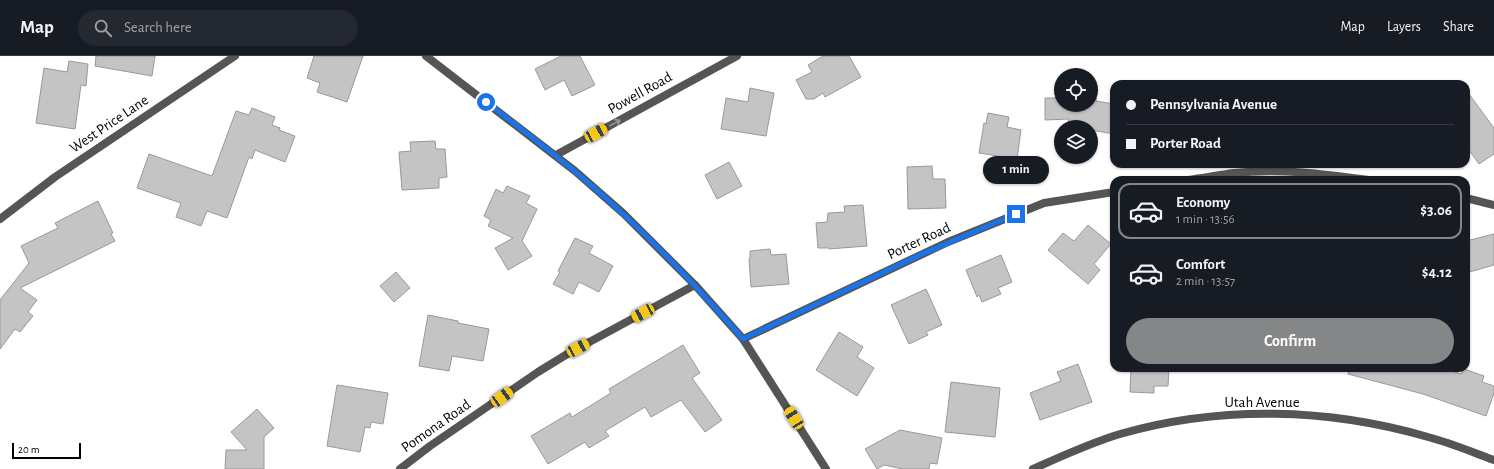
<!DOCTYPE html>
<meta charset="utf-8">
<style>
body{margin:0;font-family:"Alegreya Sans",sans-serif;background:#242831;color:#f1f3f6;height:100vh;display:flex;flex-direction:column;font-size:15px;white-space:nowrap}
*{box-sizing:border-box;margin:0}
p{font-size:13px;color:#9ea1a6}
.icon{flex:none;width:22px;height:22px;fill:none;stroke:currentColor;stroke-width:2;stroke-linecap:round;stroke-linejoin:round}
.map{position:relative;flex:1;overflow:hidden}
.drawer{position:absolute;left:1110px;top:120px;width:360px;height:196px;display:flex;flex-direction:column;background:#171b24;border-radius:12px;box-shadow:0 1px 3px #0004}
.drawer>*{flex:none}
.hud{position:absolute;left:1110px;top:24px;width:360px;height:88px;border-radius:12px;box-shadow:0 1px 3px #0004;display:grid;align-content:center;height:88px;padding:0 16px;background:#171b24}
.controls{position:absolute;left:1054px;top:12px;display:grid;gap:8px}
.controls a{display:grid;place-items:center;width:44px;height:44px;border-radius:50%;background:#171b24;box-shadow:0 1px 3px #0004;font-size:20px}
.scale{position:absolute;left:12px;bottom:10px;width:69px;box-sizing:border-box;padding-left:4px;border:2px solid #000;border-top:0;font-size:11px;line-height:14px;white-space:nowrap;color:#000;-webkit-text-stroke:3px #fff;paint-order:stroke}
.end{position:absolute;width:18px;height:18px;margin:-9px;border:5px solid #1a73e8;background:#fff;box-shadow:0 0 0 2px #fff}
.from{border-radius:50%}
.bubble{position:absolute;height:28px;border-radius:14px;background:#171b24;box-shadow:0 1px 3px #0004;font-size:13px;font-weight:700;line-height:28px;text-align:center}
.car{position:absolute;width:12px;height:24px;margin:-12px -6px;border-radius:5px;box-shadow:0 0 3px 1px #0007;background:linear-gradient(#f5c518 24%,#345 0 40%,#f5c518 0 76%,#345 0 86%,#f5c518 0)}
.hud b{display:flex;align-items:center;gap:14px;height:38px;font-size:15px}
.hud b+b{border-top:1px solid #363941}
.hud i{width:10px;height:10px;background:#f1f3f6}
ul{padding:7px 0 0;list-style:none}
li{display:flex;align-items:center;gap:12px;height:56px;margin:0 8px 6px;padding:0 8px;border:2px solid transparent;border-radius:12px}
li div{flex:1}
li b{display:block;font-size:15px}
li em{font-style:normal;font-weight:700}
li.active{border-color:#858687}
li>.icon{width:36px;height:36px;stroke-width:1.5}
.cta{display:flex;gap:8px;margin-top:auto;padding:8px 16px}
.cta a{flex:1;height:46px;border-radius:24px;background:#858687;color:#fff;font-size:16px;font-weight:700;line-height:46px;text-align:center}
header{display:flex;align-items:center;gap:24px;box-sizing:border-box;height:56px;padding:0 20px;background:#171b24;border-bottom:1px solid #363941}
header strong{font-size:19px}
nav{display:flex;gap:22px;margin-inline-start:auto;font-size:14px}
.search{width:280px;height:36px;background:#242831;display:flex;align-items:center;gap:10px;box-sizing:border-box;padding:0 14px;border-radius:22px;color:#9ea1a6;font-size:15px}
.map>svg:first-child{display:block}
.building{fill:#c4c4c4;stroke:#999}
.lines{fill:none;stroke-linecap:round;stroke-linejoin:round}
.minor{stroke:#555;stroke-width:8}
.tertiary{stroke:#555;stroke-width:8}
.oneway{stroke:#999}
.route{stroke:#1a73e8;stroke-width:5}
.labels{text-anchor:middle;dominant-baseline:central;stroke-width:3;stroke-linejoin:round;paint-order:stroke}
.street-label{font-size:15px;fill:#000;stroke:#fff}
</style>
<header>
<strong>Map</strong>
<div class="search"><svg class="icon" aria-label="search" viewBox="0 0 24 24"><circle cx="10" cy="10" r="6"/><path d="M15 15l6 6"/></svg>Search here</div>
<nav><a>Map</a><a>Layers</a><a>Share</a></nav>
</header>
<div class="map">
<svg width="1494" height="413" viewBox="0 0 1494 413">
<rect width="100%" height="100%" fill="#fff"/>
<path class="building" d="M 96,0 L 155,0 L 152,20 L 95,10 Z
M 314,0 L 363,0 L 347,46 L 317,36 L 320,27 L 307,22 Z
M 561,0 L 580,0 L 595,29 L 572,40 L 564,24 L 545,34 L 535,13 Z
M 823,0 L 849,0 L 861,21 L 825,41 L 823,37 L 814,43 L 806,43 L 796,24 L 812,16 L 808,9 Z
M 69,5 L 88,8 L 86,30 L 81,29 L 75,73 L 36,67 L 44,12 L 67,16 Z
M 750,32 L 774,37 L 766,80 L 721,73 L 726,42 L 748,46 Z
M 1466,34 L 1494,72 L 1494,98 L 1479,108 L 1466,90 Z
M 1045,42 L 1061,42 L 1061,49 L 1091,49 L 1091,42 L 1096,42 L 1096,45 L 1114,48 L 1114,78 L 1091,74 L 1091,71 L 1067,71 L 1069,63 L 1045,64 Z
M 252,52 L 275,61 L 272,69 L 280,72 L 279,74 L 295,80 L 285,106 L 255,94 L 252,103 L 249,101 L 227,162 L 207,155 L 201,170 L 176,161 L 181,147 L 137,132 L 149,98 L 212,120 L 236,55 L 249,59 Z
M 988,57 L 1009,61 L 1007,71 L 1021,74 L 1017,103 L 979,97 L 984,67 L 986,68 Z
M 435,85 L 436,93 L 445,93 L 447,121 L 439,122 L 439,132 L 402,134 L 399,96 L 411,95 L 410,86 Z
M 729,106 L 742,130 L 717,143 L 705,119 Z
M 932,110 L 933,123 L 945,123 L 946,152 L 908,153 L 907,111 Z
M 507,130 L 530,140 L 526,147 L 537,153 L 522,185 L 532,200 L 508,214 L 495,192 L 513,182 L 488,170 L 491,164 L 484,160 L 496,133 L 503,137 Z
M 98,145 L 113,177 L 111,178 L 115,185 L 20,232 L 37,244 L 28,256 L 33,260 L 20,276 L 15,273 L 0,293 L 0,244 L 29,207 L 21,190 L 58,172 L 55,167 Z
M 863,149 L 867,190 L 829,193 L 829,192 L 818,192 L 816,167 L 827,166 L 828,157 L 845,156 L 844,150 Z
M 1088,169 L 1111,188 L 1094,208 L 1100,214 L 1088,228 L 1048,194 L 1063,177 L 1074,185 Z
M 1494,178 L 1494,209 L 1466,217 L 1466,185 Z
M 575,182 L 593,190 L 589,197 L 613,210 L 599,236 L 579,226 L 573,238 L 553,228 L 560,216 L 558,215 Z
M 770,193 L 771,199 L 786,198 L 789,228 L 751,231 L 749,203 L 750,203 L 750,195 Z
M 1001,199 L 1012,226 L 998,232 L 1001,238 L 982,246 L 979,239 L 977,241 L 966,214 Z
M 396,216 L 410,232 L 394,246 L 380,230 Z
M 926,233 L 942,269 L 926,276 L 928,279 L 909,288 L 891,249 Z
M 428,259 L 458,265 L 458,267 L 489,273 L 483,305 L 452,300 L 449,315 L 419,310 Z
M 839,276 L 863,291 L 857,301 L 874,312 L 857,340 L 816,314 Z
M 683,289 L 700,317 L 692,322 L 722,364 L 705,376 L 681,344 L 651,361 L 645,351 L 605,375 L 609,380 L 589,392 L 585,386 L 548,408 L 531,380 L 570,357 L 572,361 L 611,337 L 609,333 Z
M 1078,308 L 1092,346 L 1040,364 L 1030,337 L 1061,325 L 1057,316 Z
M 1131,312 L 1169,312 L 1168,330 L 1154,330 L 1154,337 L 1130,336 Z
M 1349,312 L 1442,312 L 1461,318 L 1464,313 L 1484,320 L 1482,326 L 1494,330 L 1494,337 L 1486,360 L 1423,338 L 1348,318 Z
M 951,326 L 1000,332 L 995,381 L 945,376 Z
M 337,329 L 388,337 L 383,368 L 371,366 L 370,372 L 365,371 L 360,396 L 327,390 Z
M 257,353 L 274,372 L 264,381 L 264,413 L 225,413 L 226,394 L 247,394 L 231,376 Z
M 900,374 L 942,382 L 937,408 L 930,407 L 929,413 L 903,413 L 884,409 L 877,413 L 865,393 Z"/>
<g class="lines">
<path class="minor" d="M 556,99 L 737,0
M 1188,124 C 1203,122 1219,119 1234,117 C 1279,112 1325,118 1369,124
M 1466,142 L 1494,149
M 0,163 L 55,121 L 235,0
M 743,283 L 948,186 L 1044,147 L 1114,136
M 400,413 L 430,390 L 538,316 L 569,297 L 695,229
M 1033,413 C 1062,400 1090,387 1120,378 C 1220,349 1329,352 1428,381 C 1451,387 1472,396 1494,404"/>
<path class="tertiary" d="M 426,0 L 575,115 L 624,158 L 695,229 L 743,283 L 826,413"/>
</g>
<defs><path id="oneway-shaft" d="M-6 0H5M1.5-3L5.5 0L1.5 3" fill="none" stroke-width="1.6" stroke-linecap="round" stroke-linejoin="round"/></defs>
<use class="oneway" href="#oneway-shaft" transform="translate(615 67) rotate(-29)"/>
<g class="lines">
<path class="route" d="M 486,46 C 533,82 580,117 623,158 C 666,197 705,240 743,283 L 920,199 L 1016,158"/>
</g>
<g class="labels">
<g class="street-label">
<text transform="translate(640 37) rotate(-29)">Powell Road</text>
<text transform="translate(109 68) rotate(-34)">West Price Lane</text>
<text transform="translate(919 185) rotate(-25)">Porter Road</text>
<text x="1262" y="346">Utah Avenue</text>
<text transform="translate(436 370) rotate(-35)">Pomona Road</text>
</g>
</g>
</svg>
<div class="controls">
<a><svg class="icon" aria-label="locate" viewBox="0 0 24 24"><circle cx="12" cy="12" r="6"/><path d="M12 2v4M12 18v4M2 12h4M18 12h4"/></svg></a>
<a><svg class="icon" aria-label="layers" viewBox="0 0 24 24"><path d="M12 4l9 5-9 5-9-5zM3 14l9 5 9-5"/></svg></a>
</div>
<div class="scale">20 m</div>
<i class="end from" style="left:486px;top:46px"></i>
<i class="end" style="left:1016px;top:158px"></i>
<div class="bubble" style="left:983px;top:100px;width:66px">1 min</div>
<i class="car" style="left:596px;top:77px;rotate:61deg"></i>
<i class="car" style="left:643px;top:257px;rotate:242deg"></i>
<i class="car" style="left:578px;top:292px;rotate:62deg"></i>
<i class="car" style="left:502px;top:341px;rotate:55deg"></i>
<i class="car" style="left:794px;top:362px;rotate:328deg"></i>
<div class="hud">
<b><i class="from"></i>Pennsylvania Avenue</b>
<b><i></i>Porter Road</b>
</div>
<section class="drawer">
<ul>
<li class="active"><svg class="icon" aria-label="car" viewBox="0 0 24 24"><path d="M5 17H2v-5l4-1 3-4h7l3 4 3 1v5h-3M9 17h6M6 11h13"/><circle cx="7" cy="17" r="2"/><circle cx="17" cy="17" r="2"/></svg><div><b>Economy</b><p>1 min · 13:56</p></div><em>$3.06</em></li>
<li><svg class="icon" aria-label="car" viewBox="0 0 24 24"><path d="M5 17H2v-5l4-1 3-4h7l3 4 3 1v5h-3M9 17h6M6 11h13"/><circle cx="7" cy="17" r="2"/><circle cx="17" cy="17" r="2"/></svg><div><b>Comfort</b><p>2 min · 13:57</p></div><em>$4.12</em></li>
</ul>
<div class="cta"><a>Confirm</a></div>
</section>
</div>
